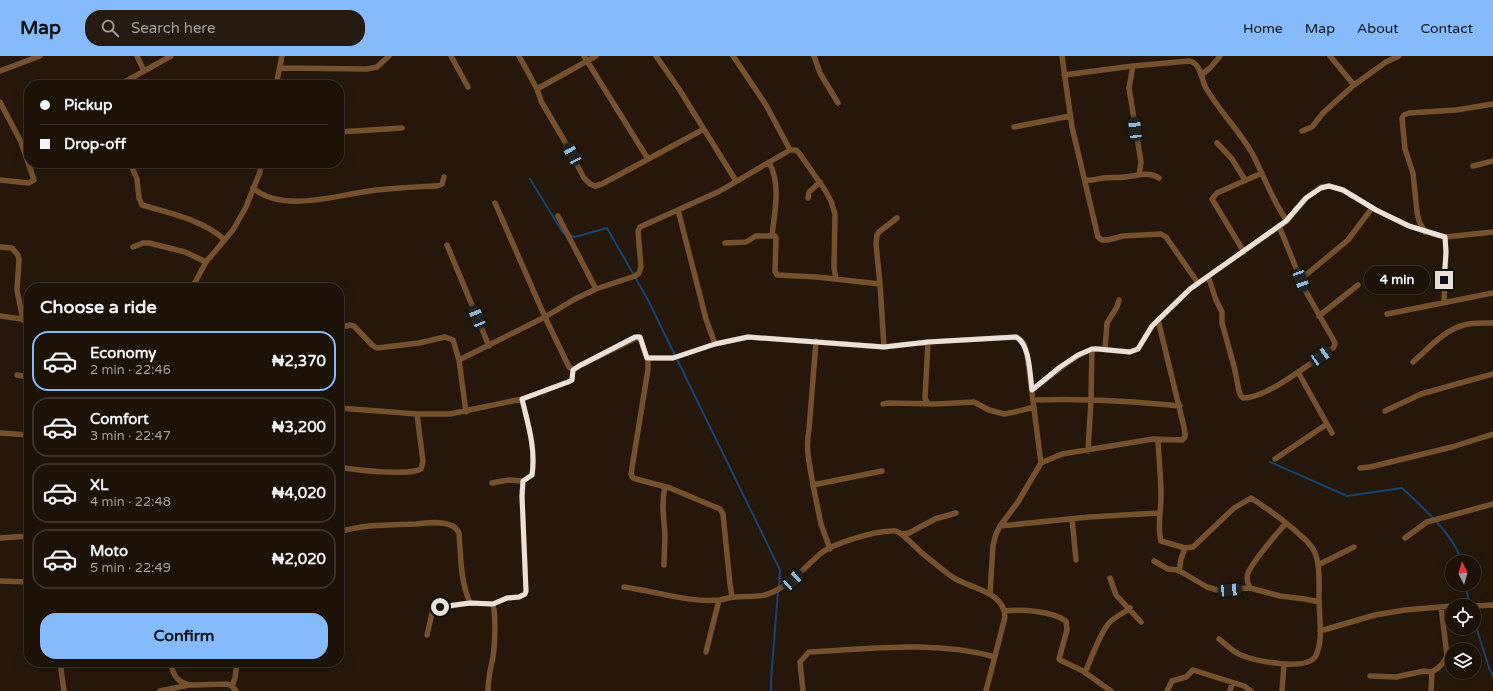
<!DOCTYPE html>
<meta charset="utf-8">
<style>
body{margin:0;font-family:"Varela Round",sans-serif;background:#251b12;color:#f1f3f6;height:100vh;display:flex;flex-direction:column;font-size:15px;white-space:nowrap}
*{box-sizing:border-box;margin:0}
p{font-size:13px;color:#a09e9c}
.icon{flex:none;width:22px;height:22px;fill:none;stroke:currentColor;stroke-width:2;stroke-linecap:round;stroke-linejoin:round}
.map{position:relative;flex:1;overflow:hidden}
.sheet{position:absolute;left:24px;top:227px;width:320px;height:384px;display:flex;flex-direction:column;background:#1c1208;border-radius:16px;box-shadow:0 4px 16px #0002,0 0 0 1px #3a3229}
.sheet>*{flex:none}
.banner{position:absolute;left:24px;top:24px;width:320px;height:88px;border-radius:16px;box-shadow:0 4px 16px #0002,0 0 0 1px #3a3229;display:grid;align-content:center;height:88px;padding:0 16px;background:#1c1208}
.needle{width:26px;rotate:355deg}
.controls{position:absolute;left:1445px;top:499px;display:grid;gap:8px}
.controls a{display:grid;place-items:center;width:36px;height:36px;border-radius:50%;background:#1c1208;box-shadow:0 4px 16px #0002,0 0 0 1px #3a3229;font-size:20px}
.end{position:absolute;width:18px;height:18px;margin:-9px;border:5px solid #eae1d9;background:#111;box-shadow:0 0 0 2px #111}
.from{border-radius:50%}
.bubble{position:absolute;height:28px;border-radius:14px;background:#1c1208;box-shadow:0 4px 16px #0002,0 0 0 1px #3a3229;font-size:13px;font-weight:800;line-height:28px;text-align:center}
.car{position:absolute;width:12px;height:24px;margin:-12px -6px;border-radius:5px;box-shadow:0 0 3px 1px #0007;background:linear-gradient(#222 24%,#8ab4d8 0 40%,#222 0 76%,#8ab4d8 0 86%,#222 0)}
.banner b{display:flex;align-items:center;gap:14px;height:38px;font-size:15px}
.banner b+b{border-top:1px solid #3a3229}
.banner i{width:10px;height:10px;background:#f1f3f6}
ul{padding:0;list-style:none}
li{display:flex;align-items:center;gap:12px;height:60px;margin:0 8px 6px;padding:0 8px;border:2px solid #3a3229;border-radius:16px}
li div{flex:1}
li b{display:block;font-size:15px}
li em{font-style:normal;font-weight:800}
li.active{border-color:#85bbfb}
li>.icon{width:36px;height:36px;stroke-width:1.5}
h2{padding:0 16px;font-size:18px;line-height:48px}
.primary-button{display:flex;gap:8px;margin-top:auto;padding:8px 16px}
.primary-button a{flex:1;height:46px;border-radius:16px;background:#85bbfb;color:#111;font-size:16px;font-weight:800;line-height:46px;text-align:center}
header{display:flex;align-items:center;gap:24px;box-sizing:border-box;height:56px;padding:0 20px;background:#85bbfb;color:#111}
header strong{font-size:19px}
nav{display:flex;gap:22px;margin-inline-start:auto;font-size:14px}
.search{width:280px;height:36px;background:#251b12;display:flex;align-items:center;gap:10px;box-sizing:border-box;padding:0 14px;border-radius:16px;color:#a09e9c;font-size:15px}
.map>svg:first-child{display:block}
.lines{fill:none;stroke-linecap:round;stroke-linejoin:round}
.stream{stroke:#164474;stroke-width:2}
.minor{stroke:#75522d;stroke-width:5.5}
.route{stroke:#eae1d9;stroke-width:5}
</style>
<header>
<strong>Map</strong>
<div class="search"><svg class="icon" aria-label="search" viewBox="0 0 24 24"><circle cx="10" cy="10" r="6"/><path d="M15 15l6 6"/></svg>Search here</div>
<nav><a>Home</a><a>Map</a><a>About</a><a>Contact</a></nav>
</header>
<div class="map">
<svg width="1493" height="635" viewBox="0 0 1493 635">
<rect width="100%" height="100%" fill="#25180b"/>
<g class="lines">
<path class="stream" d="M 530,123 L 563,177 L 565,177
M 570,179 L 575,181 L 607,172 L 648,244 L 780,514 L 779,531
M 1270,406 L 1347,440 L 1402,432 C 1420,449 1457,481 1461,506
M 1465,528 L 1470,550
M 1474,564 L 1489,612 L 1493,620
M 771,635 L 771,624 L 778,535"/>
<path class="minor" d="M 137,0 L 144,15
M 451,0 L 468,31
M 519,0 L 537,33 L 541,45 L 565,86 L 584,122 L 590,128 L 595,130 L 602,128 L 704,73
M 584,0 L 648,103
M 656,0 L 679,33 L 736,125
M 733,0 L 766,49 L 790,94
M 814,0 L 820,17 L 838,47
M 1062,0 L 1072,71 L 1098,181 L 1102,184 L 1108,184 L 1123,180 L 1161,178 L 1166,181 L 1198,227
M 1330,0 L 1354,29
M 1133,10 L 1129,32 L 1141,106 L 1139,119
M 280,12 L 367,13 L 377,11 L 389,0
M 0,15 L 40,0
M 1064,19 L 1133,10 L 1189,5 C 1201,7 1201,23 1206,32 C 1219,55 1239,74 1252,97 C 1264,120 1272,144 1287,165
M 1201,19 L 1210,12 L 1220,0
M 119,29 L 171,0
M 276,29 L 282,0
M 537,33 L 596,0
M 0,46 L 21,86 L 34,124 L 29,127 L 0,124
M 1014,71 L 1070,60
M 1302,75 L 1312,71 L 1323,57 L 1354,29 L 1386,6 L 1399,0
M 339,76 L 402,72
M 1217,87 L 1232,103 L 1245,124
M 769,106 C 781,129 775,154 772,179
M 130,107 L 137,123 L 139,142 L 142,149 C 170,157 203,164 225,184
M 1473,110 L 1493,105
M 1085,124 C 1092,125 1096,123 1103,122 C 1111,121 1118,122 1125,121 C 1137,120 1148,115 1159,122
M 253,132 C 281,156 330,141 363,136 C 388,132 413,131 437,130 L 442,128 L 444,121
M 808,142 L 809,136 L 820,126
M 495,147 L 545,261 L 569,311 L 573,314
M 678,154 L 706,263 L 715,288
M 558,160 L 596,233
M 1425,176 L 1419,165 L 1417,156 L 1413,117 L 1405,93 L 1402,62 L 1404,59 L 1409,57 L 1456,54 L 1493,48
M 725,187 L 746,186 L 756,180 L 775,180 L 776,182 L 775,215 L 777,219 L 817,221 L 880,228
M 447,189 L 489,290
M 0,191 L 12,192 L 18,199 L 19,204 L 17,234 L 23,264
M 133,191 L 143,187 L 149,187 L 185,196 L 206,206
M 1244,196 L 1212,143 L 1217,137 L 1262,117
M 1208,220 L 1216,244 L 1222,256 L 1222,267 L 1234,310 L 1239,335 L 1241,340 L 1243,342 C 1266,343 1313,305 1333,292 L 1335,288 L 1334,285 L 1305,234 L 1279,170
M 1301,223 L 1348,184 L 1372,152
M 192,232 L 206,206 L 233,174 L 246,151 L 260,116 L 261,107
M 1444,246 L 1446,196 L 1445,181
M 1387,258 L 1493,237
M 0,260 L 29,264
M 1319,260 L 1358,229
M 339,272 L 350,269 L 354,270 L 372,289 L 377,292 L 419,287 L 445,281 L 453,284 L 459,304 L 545,261 L 575,243 L 596,233 L 635,220 L 639,217 L 641,211 L 638,175 L 640,171 L 720,135 L 790,94 L 796,94 L 799,97 L 825,134 L 831,145 L 835,158 L 834,212 L 836,223
M 884,291 L 880,228 L 876,188 L 877,179 L 879,176 L 897,162
M 1105,293 L 1107,267 L 1117,251 L 1119,244
M 647,302 L 673,302 L 715,288 L 748,281 L 884,291 L 928,286 L 1016,281 C 1024,284 1025,290 1027,298 L 1041,407 L 1018,446 L 1000,470 L 996,478 L 993,489 L 990,538
M 459,304 L 466,356
M 1413,306 C 1428,293 1444,274 1464,269 C 1473,266 1484,267 1493,267
M 1298,316 L 1332,377
M 17,319 L 29,321
M 1032,334 L 1067,307 L 1079,299 L 1092,293 L 1098,293 L 1130,296 L 1138,293 L 1152,270 L 1190,233 L 1287,165 L 1306,142 L 1321,131 L 1329,130 L 1343,134 L 1376,154 L 1409,170 L 1433,178 L 1445,181 L 1493,176
M 1034,344 C 1083,342 1131,345 1180,350
M 883,348 L 888,347 L 936,348 L 974,346 L 989,354 L 1004,358 L 1015,356 L 1034,351
M 928,348 L 925,342 L 928,286
M 339,352 L 417,358 L 450,358 L 522,343
M 1385,355 L 1421,338 L 1493,318
M 0,377 L 29,379
M 1158,385 C 1159,403 1161,422 1161,441 C 1161,455 1157,471 1161,485 L 1185,492 L 1193,491 L 1234,452 L 1251,442 C 1268,453 1285,465 1300,479 C 1304,482 1308,486 1311,490 C 1321,502 1319,528 1319,543 C 1319,560 1324,586 1315,601 C 1305,615 1255,605 1241,599 C 1233,596 1226,588 1219,583
M 1088,395 L 1091,344 L 1092,293
M 1275,403 L 1327,368
M 1041,407 L 1062,398 L 1153,383 L 1182,384 C 1188,381 1184,373 1183,367 L 1158,264
M 339,411 C 354,414 409,420 421,413 L 423,406 L 417,358
M 1360,412 L 1370,411 L 1452,391 L 1493,378
M 492,427 L 509,424 L 523,425
M 813,429 C 810,410 805,393 809,374 L 816,285
M 1072,463 L 1076,504
M 1000,470 L 1089,461 L 1159,457
M 339,476 C 364,468 390,469 416,468 C 427,467 440,465 450,469 C 454,470 457,473 459,477 C 461,502 460,523 470,547
M 902,478 L 909,477 L 935,463 L 956,457
M 0,482 L 29,480
M 1405,482 L 1427,466 L 1493,448
M 830,493 L 821,468 L 813,429 L 882,415
M 1154,505 L 1168,513 L 1178,514 L 1207,531 L 1217,534 L 1250,532 L 1280,540 L 1305,543 L 1319,546
M 664,509 C 664,499 665,489 665,479 C 664,461 661,449 665,431
M 1318,509 L 1354,491
M 1179,515 L 1181,503 L 1185,492
M 1110,522 L 1116,539 L 1141,566
M 0,525 L 29,526
M 624,531 C 655,535 688,547 720,544 C 725,543 730,541 735,541 C 744,540 755,541 765,539 C 788,532 803,513 820,498 C 833,487 875,475 892,475 C 895,474 897,475 900,477 C 908,483 915,491 922,497 C 932,505 941,513 951,520 C 969,533 1004,534 1005,561 L 986,635
M 1250,532 C 1248,528 1246,522 1248,517 C 1254,503 1276,479 1286,467
M 1473,550 L 1493,549
M 1004,555 C 1023,553 1051,555 1066,565 L 1067,574 L 1059,603 L 1060,604 L 1083,615 L 1111,635
M 1320,575 L 1375,559 L 1405,554 L 1452,550
M 427,579 L 433,553 L 435,552 L 470,547 L 493,548 L 507,542 L 519,541 L 525,538 L 526,535 L 522,440 L 523,425 L 532,419 C 536,393 528,368 522,343 L 568,326 L 572,324 L 573,314 L 579,310 L 638,281 L 640,281 L 648,306 L 648,313 L 631,418 L 633,422 L 636,423 L 670,432 L 720,453 L 723,458 L 730,528 L 732,541
M 706,596 L 719,544
M 60,606 L 64,635
M 111,606 L 111,609
M 170,606 C 174,620 176,626 191,629 L 227,628 L 232,630 L 236,635
M 1085,617 C 1091,603 1101,574 1111,565 C 1117,560 1124,557 1130,552
M 1370,620 L 1396,621 L 1424,615 L 1432,616 C 1439,612 1445,607 1447,599 L 1441,551
M 232,630 L 235,622 L 237,606
M 160,635 L 189,629
M 488,635 C 488,622 490,614 493,601 C 495,587 496,561 493,548
M 803,635 L 800,606 L 809,596 C 869,593 936,584 995,601
M 1167,635 L 1172,625 L 1186,621 L 1193,614 L 1244,630 L 1251,635
M 1230,635 L 1232,627
M 1282,635 L 1284,608
M 1431,635 L 1432,616"/>
</g>
<g class="lines">
<path class="route" d="M 440,551 L 470,547 L 493,548 L 507,542 L 519,541 L 525,538 L 526,535 L 522,440 L 523,425 L 532,419 C 536,393 528,368 522,343 L 568,326 L 572,324 L 573,314 L 579,310 L 635,281 L 640,281 L 647,302 L 673,302 L 715,288 L 748,281 L 884,291 L 928,286 L 1016,281 C 1030,288 1030,319 1032,334 L 1060,311 L 1078,299 L 1092,293 L 1098,293 L 1130,296 L 1138,293 L 1152,270 L 1190,233 L 1286,165 L 1306,142 L 1321,132 L 1329,130 L 1343,134 L 1376,154 L 1409,170 L 1445,181 L 1446,196 L 1444,224"/>
</g>
</svg>
<div class="controls">
<a><svg class="needle" viewBox="-14 -14 28 28"><path d="M0-13l5 13h-10z" fill="#e53935"/><path d="M0 13l5-13h-10z" fill="#a09e9c"/></svg></a>
<a><svg class="icon" aria-label="locate" viewBox="0 0 24 24"><circle cx="12" cy="12" r="6"/><path d="M12 2v4M12 18v4M2 12h4M18 12h4"/></svg></a>
<a><svg class="icon" aria-label="layers" viewBox="0 0 24 24"><path d="M12 4l9 5-9 5-9-5zM3 14l9 5 9-5"/></svg></a>
</div>
<i class="end from" style="left:440px;top:551px"></i>
<i class="end" style="left:1444px;top:224px"></i>
<div class="bubble" style="left:1364px;top:210px;width:66px">4 min</div>
<i class="car" style="left:1135px;top:73px;rotate:354deg"></i>
<i class="car" style="left:572px;top:98px;rotate:332deg"></i>
<i class="car" style="left:1301px;top:224px;rotate:160deg"></i>
<i class="car" style="left:477px;top:261px;rotate:338deg"></i>
<i class="car" style="left:1321px;top:300px;rotate:55deg"></i>
<i class="car" style="left:793px;top:524px;rotate:47deg"></i>
<i class="car" style="left:1230px;top:534px;rotate:85deg"></i>
<div class="banner">
<b><i class="from"></i>Pickup</b>
<b><i></i>Drop-off</b>
</div>
<section class="sheet">
<h2>Choose a ride</h2>
<ul>
<li class="active"><svg class="icon" aria-label="car" viewBox="0 0 24 24"><path d="M5 17H2v-5l4-1 3-4h7l3 4 3 1v5h-3M9 17h6M6 11h13"/><circle cx="7" cy="17" r="2"/><circle cx="17" cy="17" r="2"/></svg><div><b>Economy</b><p>2 min · 22:46</p></div><em>₦2,370</em></li>
<li><svg class="icon" aria-label="car" viewBox="0 0 24 24"><path d="M5 17H2v-5l4-1 3-4h7l3 4 3 1v5h-3M9 17h6M6 11h13"/><circle cx="7" cy="17" r="2"/><circle cx="17" cy="17" r="2"/></svg><div><b>Comfort</b><p>3 min · 22:47</p></div><em>₦3,200</em></li>
<li><svg class="icon" aria-label="car" viewBox="0 0 24 24"><path d="M5 17H2v-5l4-1 3-4h7l3 4 3 1v5h-3M9 17h6M6 11h13"/><circle cx="7" cy="17" r="2"/><circle cx="17" cy="17" r="2"/></svg><div><b>XL</b><p>4 min · 22:48</p></div><em>₦4,020</em></li>
<li><svg class="icon" aria-label="car" viewBox="0 0 24 24"><path d="M5 17H2v-5l4-1 3-4h7l3 4 3 1v5h-3M9 17h6M6 11h13"/><circle cx="7" cy="17" r="2"/><circle cx="17" cy="17" r="2"/></svg><div><b>Moto</b><p>5 min · 22:49</p></div><em>₦2,020</em></li>
</ul>
<div class="primary-button"><a>Confirm</a></div>
</section>
</div>
